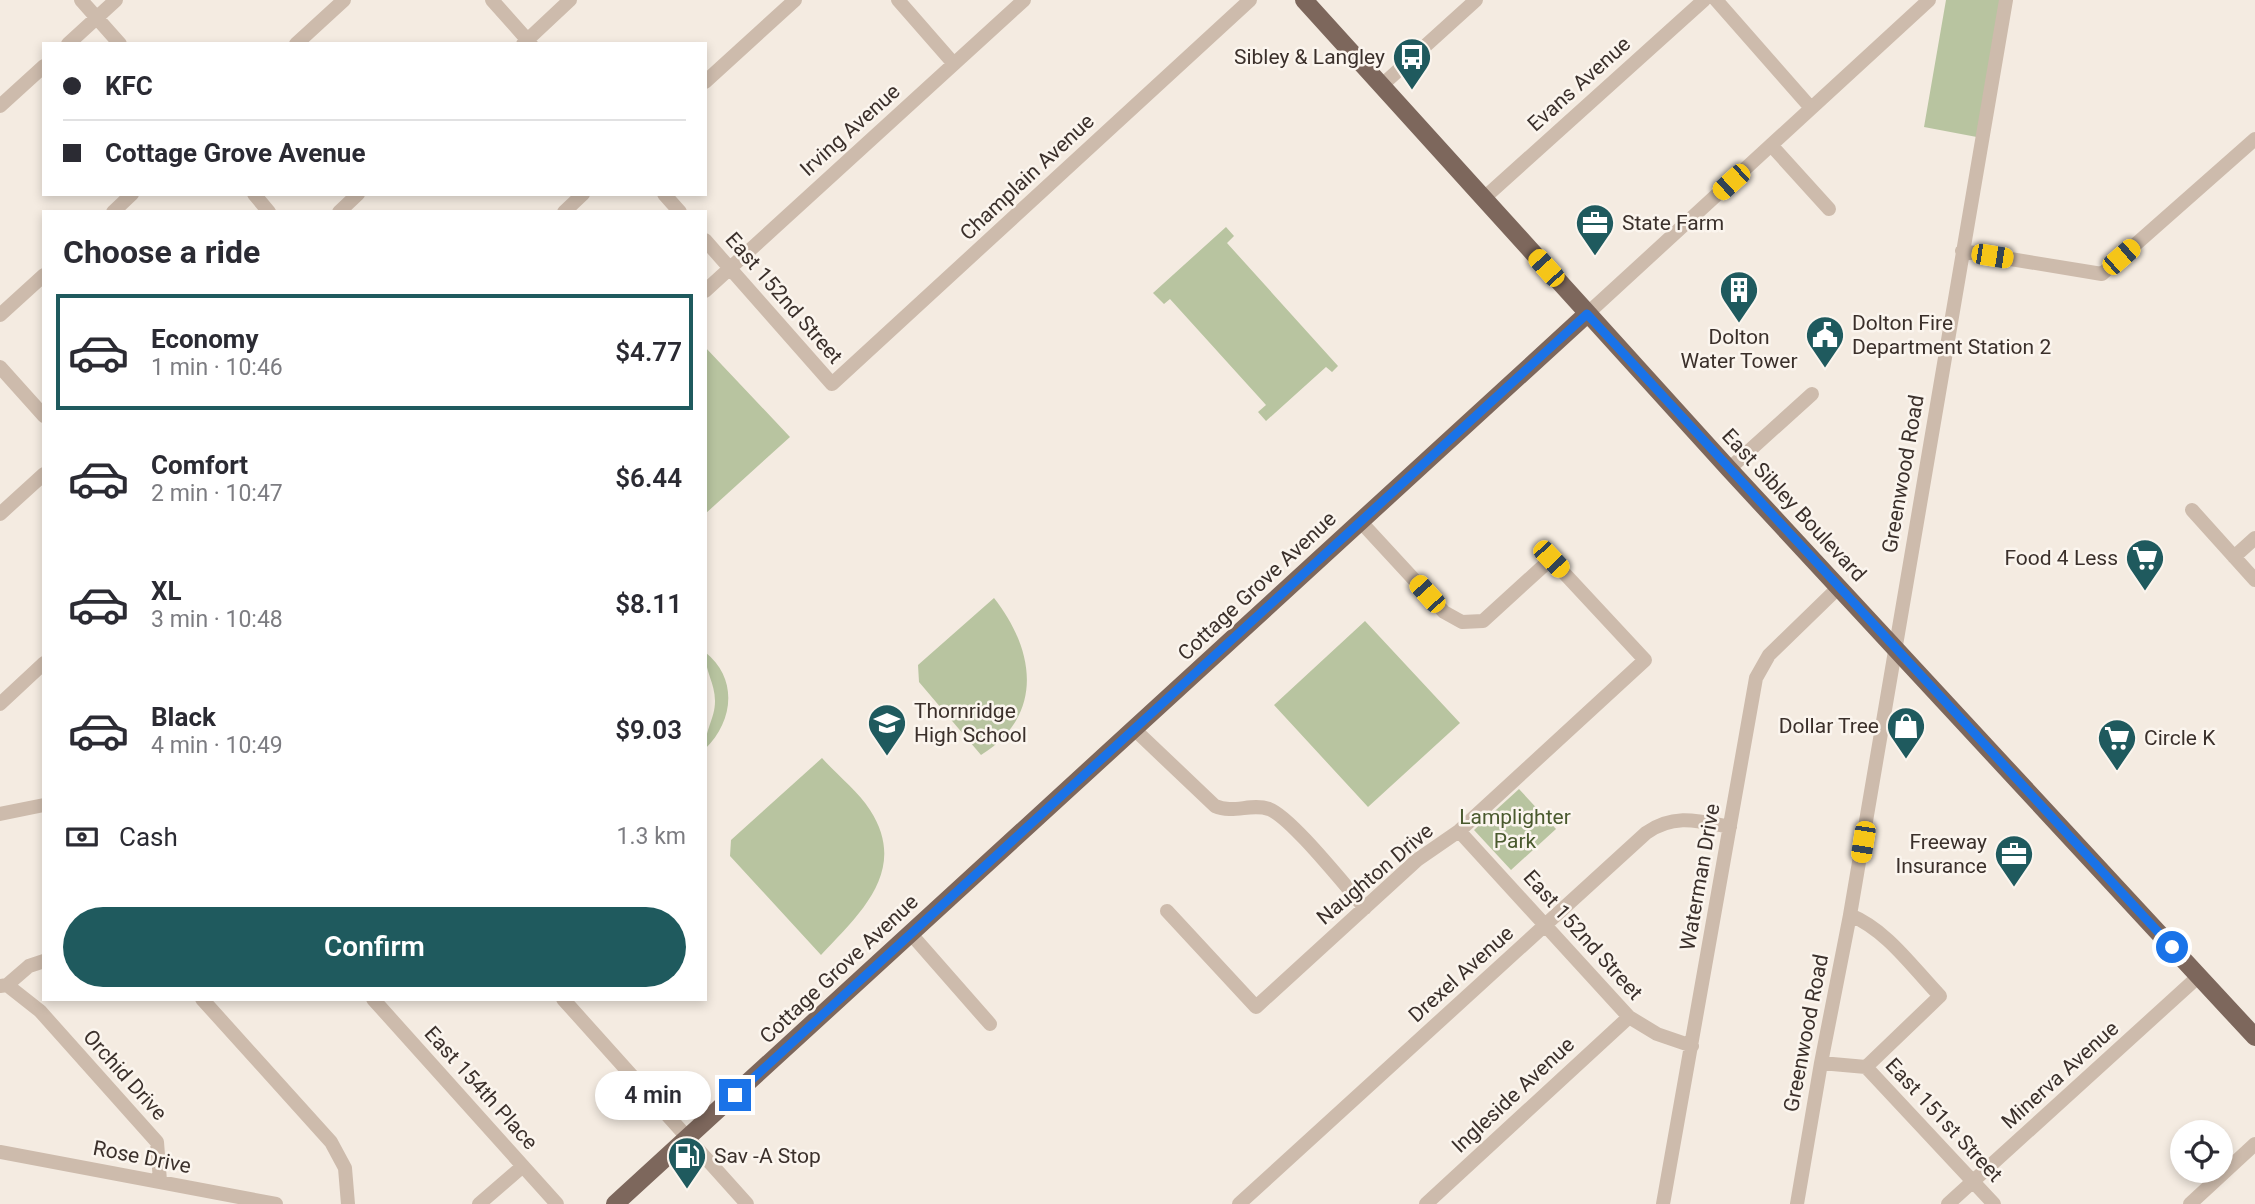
<!DOCTYPE html>
<meta charset="utf-8">
<style>
body{margin:0;font-family:Roboto,sans-serif;background:#f2f2f3;color:#2b2b33;height:100vh;display:flex;flex-direction:column;font-size:26px;white-space:nowrap}
*{box-sizing:border-box;margin:0}
p{font-size:23px;color:#7c7c81}
.icon{flex:none;width:38px;height:38px;fill:none;stroke:currentColor;stroke-width:2;stroke-linecap:round;stroke-linejoin:round}
.map{position:relative;flex:1;overflow:hidden}
.panel{position:absolute;left:42px;top:210px;width:665px;height:791px;display:flex;flex-direction:column;background:#fff;border-radius:0px;box-shadow:0 4px 10px #0003}
.panel>*{flex:none}
.top-card{position:absolute;left:42px;top:42px;width:665px;height:154px;border-radius:0px;box-shadow:0 4px 10px #0003;display:grid;align-content:center;height:154px;padding:0 21px;background:#fff}
.fabs{position:absolute;left:2170px;top:1120px;display:grid;gap:14px}
.fabs a{display:grid;place-items:center;width:63px;height:63px;border-radius:50%;background:#fff;box-shadow:0 4px 10px #0003;font-size:35px}
.end{position:absolute;width:32px;height:32px;margin:-16px;border:9px solid #1a73e8;background:#fff;box-shadow:0 0 0 4px #fff}
.from{border-radius:50%}
.bubble{position:absolute;height:49px;border-radius:24px;background:#fff;box-shadow:0 4px 10px #0003;font-size:23px;font-weight:600;line-height:49px;text-align:center}
.car{position:absolute;width:21px;height:42px;margin:-21px -10px;border-radius:9px;box-shadow:0 0 5px 2px #0007;background:linear-gradient(#f5c518 24%,#345 0 40%,#f5c518 0 76%,#345 0 86%,#f5c518 0)}
.top-card b{display:flex;align-items:center;gap:24px;height:66px;font-size:26px}
.top-card b+b{border-top:2px solid #e1e1e2}
.top-card i{width:18px;height:18px;background:#2b2b33}
ul{padding:0;list-style:none}
li{display:flex;align-items:center;gap:21px;height:116px;margin:0 14px 10px;padding:0 7px;border:4px solid transparent;border-radius:0px}
li div{flex:1}
li b{display:block;font-size:26px}
li em{font-style:normal;font-weight:600}
li.current{border-color:#1f5a5e}
li>.icon{width:63px;height:63px;stroke-width:1.5}
h2{padding:0 21px;font-size:32px;line-height:84px}
.pay{display:flex;align-items:center;gap:18px;height:77px;padding:0 21px;font-size:26px}
.pay p{margin-inline-start:auto}
.primary-button{display:flex;gap:14px;margin-top:auto;padding:14px 21px}
.primary-button a{flex:1;height:80px;border-radius:42px;background:#1f5a5e;color:#fff;font-size:28px;font-weight:600;line-height:80px;text-align:center}
.map>svg:first-child{display:block}
.green{fill:#b8c4a0}
.lines{fill:none;stroke-linecap:round;stroke-linejoin:round}
.minor{stroke:#cdbbac;stroke-width:14}
.major{stroke:#7d675c;stroke-width:18}
.route{stroke:#1a73e8;stroke-width:9}
.labels{text-anchor:middle;dominant-baseline:central;stroke-width:5;stroke-linejoin:round;paint-order:stroke}
.poi-label{font-size:21px;fill:#3b302b;stroke:#fbf5ee;text-anchor:start}
.street-label{font-size:21px;fill:#3b302b;stroke:#fbf5ee}
.park-label{font-size:21px;fill:#4a5a2e;stroke:#fbf5ee}
</style>
<div class="map">
<svg width="2255" height="1204" viewBox="0 0 2255 1204">
<rect width="100%" height="100%" fill="#f4ebe1"/>
<path class="green" d="M 1946,0 L 2006,0 L 1982,138 L 1924,127 Z
M 1226,227 L 1234,236 L 1227,243 L 1338,366 L 1332,372 L 1326,367 L 1266,421 L 1258,412 L 1266,405 L 1170,299 L 1164,304 L 1153,293 Z
M 705,347 L 790,437 L 705,514 Z
M 994,598 C 1035,650 1045,715 981,755 L 919,682 L 918,665 Z
M 1365,621 L 1460,723 L 1368,807 L 1274,705 Z
M 705,652 C 739,679 733,722 705,749 C 705,729 715,719 715,701 C 715,683 705,672 705,652 Z
M 822,758 C 837,775 858,791 870,810 C 909,870 860,914 821,955 L 730,856 L 731,840 Z
M 1519,789 L 1556,829 L 1511,870 L 1474,830 Z"/>
<g class="lines">
<path class="minor" d="M 81,0 L 120,44
M 492,0 L 531,44
M 898,0 L 954,64
M 1716,0 L 1811,108
M 68,44 L 116,0
M 296,44 L 344,0
M 523,44 L 570,0
M 705,82 L 795,0
M 1381,86 L 1476,0
M 0,106 L 44,66
M 1771,145 L 1829,209
M 254,194 L 269,212
M 664,194 L 680,212
M 1483,199 L 1704,0
M 113,212 L 132,194
M 339,212 L 358,194
M 564,212 L 583,194
M 705,240 L 832,384 L 1250,0
M 1962,251 L 2102,274 L 2255,139
M 705,291 L 1024,0
M 1587,314 L 1929,0
M 0,315 L 44,275
M 0,367 L 44,416
M 1729,469 L 1812,394
M 2192,510 L 2255,580
M 0,514 L 44,474
M 2234,557 L 2255,538
M 0,704 L 44,663
M 1134,729 L 1215,806 C 1233,814 1251,803 1269,809 C 1291,817 1346,887 1365,908
M 0,814 L 44,805
M 1459,831 L 1629,1017 L 1657,1034 L 1692,1046
M 1167,911 L 1256,1007 L 1417,860 L 1459,831 L 1645,660 L 1551,559 L 1483,621 L 1462,622 L 1444,612 L 1360,521
M 1850,915 C 1887,930 1913,968 1940,996 L 1866,1067
M 911,934 L 990,1024
M 7,985 L 29,966 L 44,961
M 0,986 L 7,985 L 40,1011 L 157,1142 L 160,1181
M 202,999 L 331,1142 L 345,1168 L 348,1204
M 373,999 L 557,1204
M 563,999 L 747,1204
M 1821,1063 L 1866,1067 L 1994,1204
M 0,1152 L 276,1204
M 479,1204 L 523,1166
M 1239,1204 L 1646,833 C 1674,813 1699,821 1730,827
M 1426,1204 L 1629,1017
M 1663,1204 L 1756,678 L 1769,655 L 1839,587
M 1797,1204 L 1821,1063 L 1850,915 L 2006,0
M 1948,1204 L 2199,976
M 2190,1204 L 2255,1144"/>
<path class="major" d="M 1304,0 L 1729,469 L 2255,1037
M 615,1204 L 1587,314"/>
</g>
<g class="lines">
<path class="route" d="M 735,1095 L 1587,314 L 2172,947"/>
</g>
<defs>
<g id="bus-pin" transform="scale(2.0125)"><path d="M0 17L-7.5 6A9.5 9.5 0 1 1 7.5 6Z" fill="#1f5a5e" stroke="#fbf5ee"/><path d="M-5-6H5V4H4V6H2V4H-2V6H-4V4H-5ZM-3.5-4V0h7V-4ZM-3.5 1.2v1.5H-2V1.2ZM2 1.2v1.5H3.5V1.2Z" fill="#fff"/></g>
<g id="office-pin" transform="scale(2.0125)"><path d="M0 17L-7.5 6A9.5 9.5 0 1 1 7.5 6Z" fill="#1f5a5e" stroke="#fbf5ee"/><path d="M-6-3h4V-5.5h4V-3h4V5H-6ZM-1-4.5V-3h2v-1.5ZM-6 0V1H6V0Z" fill="#fff"/></g>
<g id="building-pin" transform="scale(2.0125)"><path d="M0 17L-7.5 6A9.5 9.5 0 1 1 7.5 6Z" fill="#1f5a5e" stroke="#fbf5ee"/><path d="M-4-6H4V6H1V3H-1V6H-4ZM-2.5-4.3h1.7v1.8h-1.7ZM.8-4.3h1.7v1.8H.8ZM-2.5-1h1.7V.8h-1.7ZM.8-1h1.7V.8H.8Z" fill="#fff"/></g>
<g id="civic-pin" transform="scale(2.0125)"><path d="M0 17L-7.5 6A9.5 9.5 0 1 1 7.5 6Z" fill="#1f5a5e" stroke="#fbf5ee"/><path d="M-.6-6.5H3V-4.5H.6V-3L4-1V1h2V6H-6V1h2V-1L-.6-3ZM-1.2 2.5V6h2.4V2.5Z" fill="#fff"/></g>
<g id="supermarket-pin" transform="scale(2.0125)"><path d="M0 17L-7.5 6A9.5 9.5 0 1 1 7.5 6Z" fill="#1f5a5e" stroke="#fbf5ee"/><path d="M-6-5.5h2.5l.6 2H6L4.5 2H-2.5L-4.4-4H-6ZM-1.5 3.2a1.3 1.3 0 1 0 .1 0ZM3 3.2a1.3 1.3 0 1 0 .1 0Z" fill="#fff"/></g>
<g id="school-pin" transform="scale(2.0125)"><path d="M0 17L-7.5 6A9.5 9.5 0 1 1 7.5 6Z" fill="#1f5a5e" stroke="#fbf5ee"/><path d="M0-5L7-2L0 1L-7-2ZM-4 1L0 2.5L4 1V4Q0 6-4 4Z" fill="#fff"/></g>
<g id="shop-pin" transform="scale(2.0125)"><path d="M0 17L-7.5 6A9.5 9.5 0 1 1 7.5 6Z" fill="#1f5a5e" stroke="#fbf5ee"/><path d="M-5-2.5h2.3a2.7 3.5 0 0 1 5.4 0H5L5.5 6h-11ZM-1.5-2.5h3a1.5 2.3 0 0 0-3 0Z" fill="#fff"/></g>
<g id="fuel-pin" transform="scale(2.0125)"><path d="M0 17L-7.5 6A9.5 9.5 0 1 1 7.5 6Z" fill="#1f5a5e" stroke="#fbf5ee"/><path d="M-5.5-6h7V0h2V4h1.3V-2.5L3-4.5l.8-.8L6-3V5H2.5V1h-1V6h-7ZM-4.2-4.7v3.2H.2V-4.7Z" fill="#fff"/></g>
</defs>
<g fill-rule="evenodd">
<use href="#bus-pin" x="1412" y="57"/>
<use href="#office-pin" x="1595" y="223"/>
<use href="#building-pin" x="1739" y="290"/>
<use href="#civic-pin" x="1825" y="335"/>
<use href="#supermarket-pin" x="2145" y="558"/>
<use href="#school-pin" x="887" y="723"/>
<use href="#shop-pin" x="1906" y="726"/>
<use href="#supermarket-pin" x="2117" y="738"/>
<use href="#office-pin" x="2014" y="854"/>
<use href="#fuel-pin" x="687" y="1156"/>
</g>
<g class="labels">
<g class="poi-label">
<text x="1385" y="57" text-anchor="end">Sibley &amp; Langley</text>
<text x="1622" y="223">State Farm</text>
<text x="1852" y="323">Dolton Fire<tspan x="1852" dy="24">Department Station 2</tspan></text>
<text x="1739" y="337" text-anchor="middle">Dolton<tspan x="1739" dy="24">Water Tower</tspan></text>
<text x="2118" y="558" text-anchor="end">Food 4 Less</text>
<text x="914" y="711">Thornridge<tspan x="914" dy="24">High School</tspan></text>
<text x="1879" y="726" text-anchor="end">Dollar Tree</text>
<text x="2144" y="738">Circle K</text>
<text x="1987" y="842" text-anchor="end">Freeway<tspan x="1987" dy="24">Insurance</tspan></text>
<text x="714" y="1156">Sav -A Stop</text>
</g>
<g class="street-label">
<text transform="translate(1579 84) rotate(-42)">Evans Avenue</text>
<text transform="translate(850 130) rotate(-42)">Irving Avenue</text>
<text transform="translate(1027 177) rotate(-43)">Champlain Avenue</text>
<text transform="translate(784 298) rotate(49)">East 152nd Street</text>
<text transform="translate(1903 474) rotate(-80)">Greenwood Road</text>
<text transform="translate(1794 505) rotate(47)">East Sibley Boulevard</text>
<text transform="translate(1257 586) rotate(-43)">Cottage Grove Avenue</text>
<text transform="translate(1375 874) rotate(-40)">Naughton Drive</text>
<text transform="translate(1700 877) rotate(-80)">Waterman Drive</text>
<text transform="translate(1583 935) rotate(48)">East 152nd Street</text>
<text transform="translate(839 969) rotate(-43)">Cottage Grove Avenue</text>
<text transform="translate(1461 974) rotate(-42)">Drexel Avenue</text>
<text transform="translate(1806 1033) rotate(-79)">Greenwood Road</text>
<text transform="translate(125 1075) rotate(48)">Orchid Drive</text>
<text transform="translate(2060 1075) rotate(-42)">Minerva Avenue</text>
<text transform="translate(481 1088) rotate(48)">East 154th Place</text>
<text transform="translate(1513 1095) rotate(-43)">Ingleside Avenue</text>
<text transform="translate(1944 1120) rotate(47)">East 151st Street</text>
<text transform="translate(142 1157) rotate(11)">Rose Drive</text>
</g>
<g class="park-label">
<text x="1515" y="817">Lamplighter<tspan x="1515" dy="24">Park</tspan></text>
</g>
</g>
</svg>
<div class="fabs">
<a><svg class="icon" aria-label="locate" viewBox="0 0 24 24"><circle cx="12" cy="12" r="6"/><path d="M12 2v4M12 18v4M2 12h4M18 12h4"/></svg></a>
</div>
<i class="end from" style="left:2172px;top:947px"></i>
<i class="end" style="left:735px;top:1095px"></i>
<div class="bubble" style="left:595px;top:1071px;width:116px">4 min</div>
<i class="car" style="left:1731px;top:182px;rotate:228deg"></i>
<i class="car" style="left:1992px;top:256px;rotate:99deg"></i>
<i class="car" style="left:2121px;top:257px;rotate:49deg"></i>
<i class="car" style="left:1546px;top:268px;rotate:318deg"></i>
<i class="car" style="left:1551px;top:559px;rotate:137deg"></i>
<i class="car" style="left:1427px;top:594px;rotate:318deg"></i>
<i class="car" style="left:1863px;top:842px;rotate:189deg"></i>
<div class="top-card">
<b><i class="from"></i>KFC</b>
<b><i></i>Cottage Grove Avenue</b>
</div>
<section class="panel">
<h2>Choose a ride</h2>
<ul>
<li class="current"><svg class="icon" aria-label="car" viewBox="0 0 24 24"><path d="M5 17H2v-5l4-1 3-4h7l3 4 3 1v5h-3M9 17h6M6 11h13"/><circle cx="7" cy="17" r="2"/><circle cx="17" cy="17" r="2"/></svg><div><b>Economy</b><p>1 min · 10:46</p></div><em>$4.77</em></li>
<li><svg class="icon" aria-label="car" viewBox="0 0 24 24"><path d="M5 17H2v-5l4-1 3-4h7l3 4 3 1v5h-3M9 17h6M6 11h13"/><circle cx="7" cy="17" r="2"/><circle cx="17" cy="17" r="2"/></svg><div><b>Comfort</b><p>2 min · 10:47</p></div><em>$6.44</em></li>
<li><svg class="icon" aria-label="car" viewBox="0 0 24 24"><path d="M5 17H2v-5l4-1 3-4h7l3 4 3 1v5h-3M9 17h6M6 11h13"/><circle cx="7" cy="17" r="2"/><circle cx="17" cy="17" r="2"/></svg><div><b>XL</b><p>3 min · 10:48</p></div><em>$8.11</em></li>
<li><svg class="icon" aria-label="car" viewBox="0 0 24 24"><path d="M5 17H2v-5l4-1 3-4h7l3 4 3 1v5h-3M9 17h6M6 11h13"/><circle cx="7" cy="17" r="2"/><circle cx="17" cy="17" r="2"/></svg><div><b>Black</b><p>4 min · 10:49</p></div><em>$9.03</em></li>
</ul>
<div class="pay"><svg class="icon" aria-label="cash" viewBox="0 0 24 24"><path d="M3 7h18v10H3z"/><circle cx="12" cy="12" r="2"/></svg>Cash<p>1.3 km</p></div>
<div class="primary-button"><a>Confirm</a></div>
</section>
</div>
